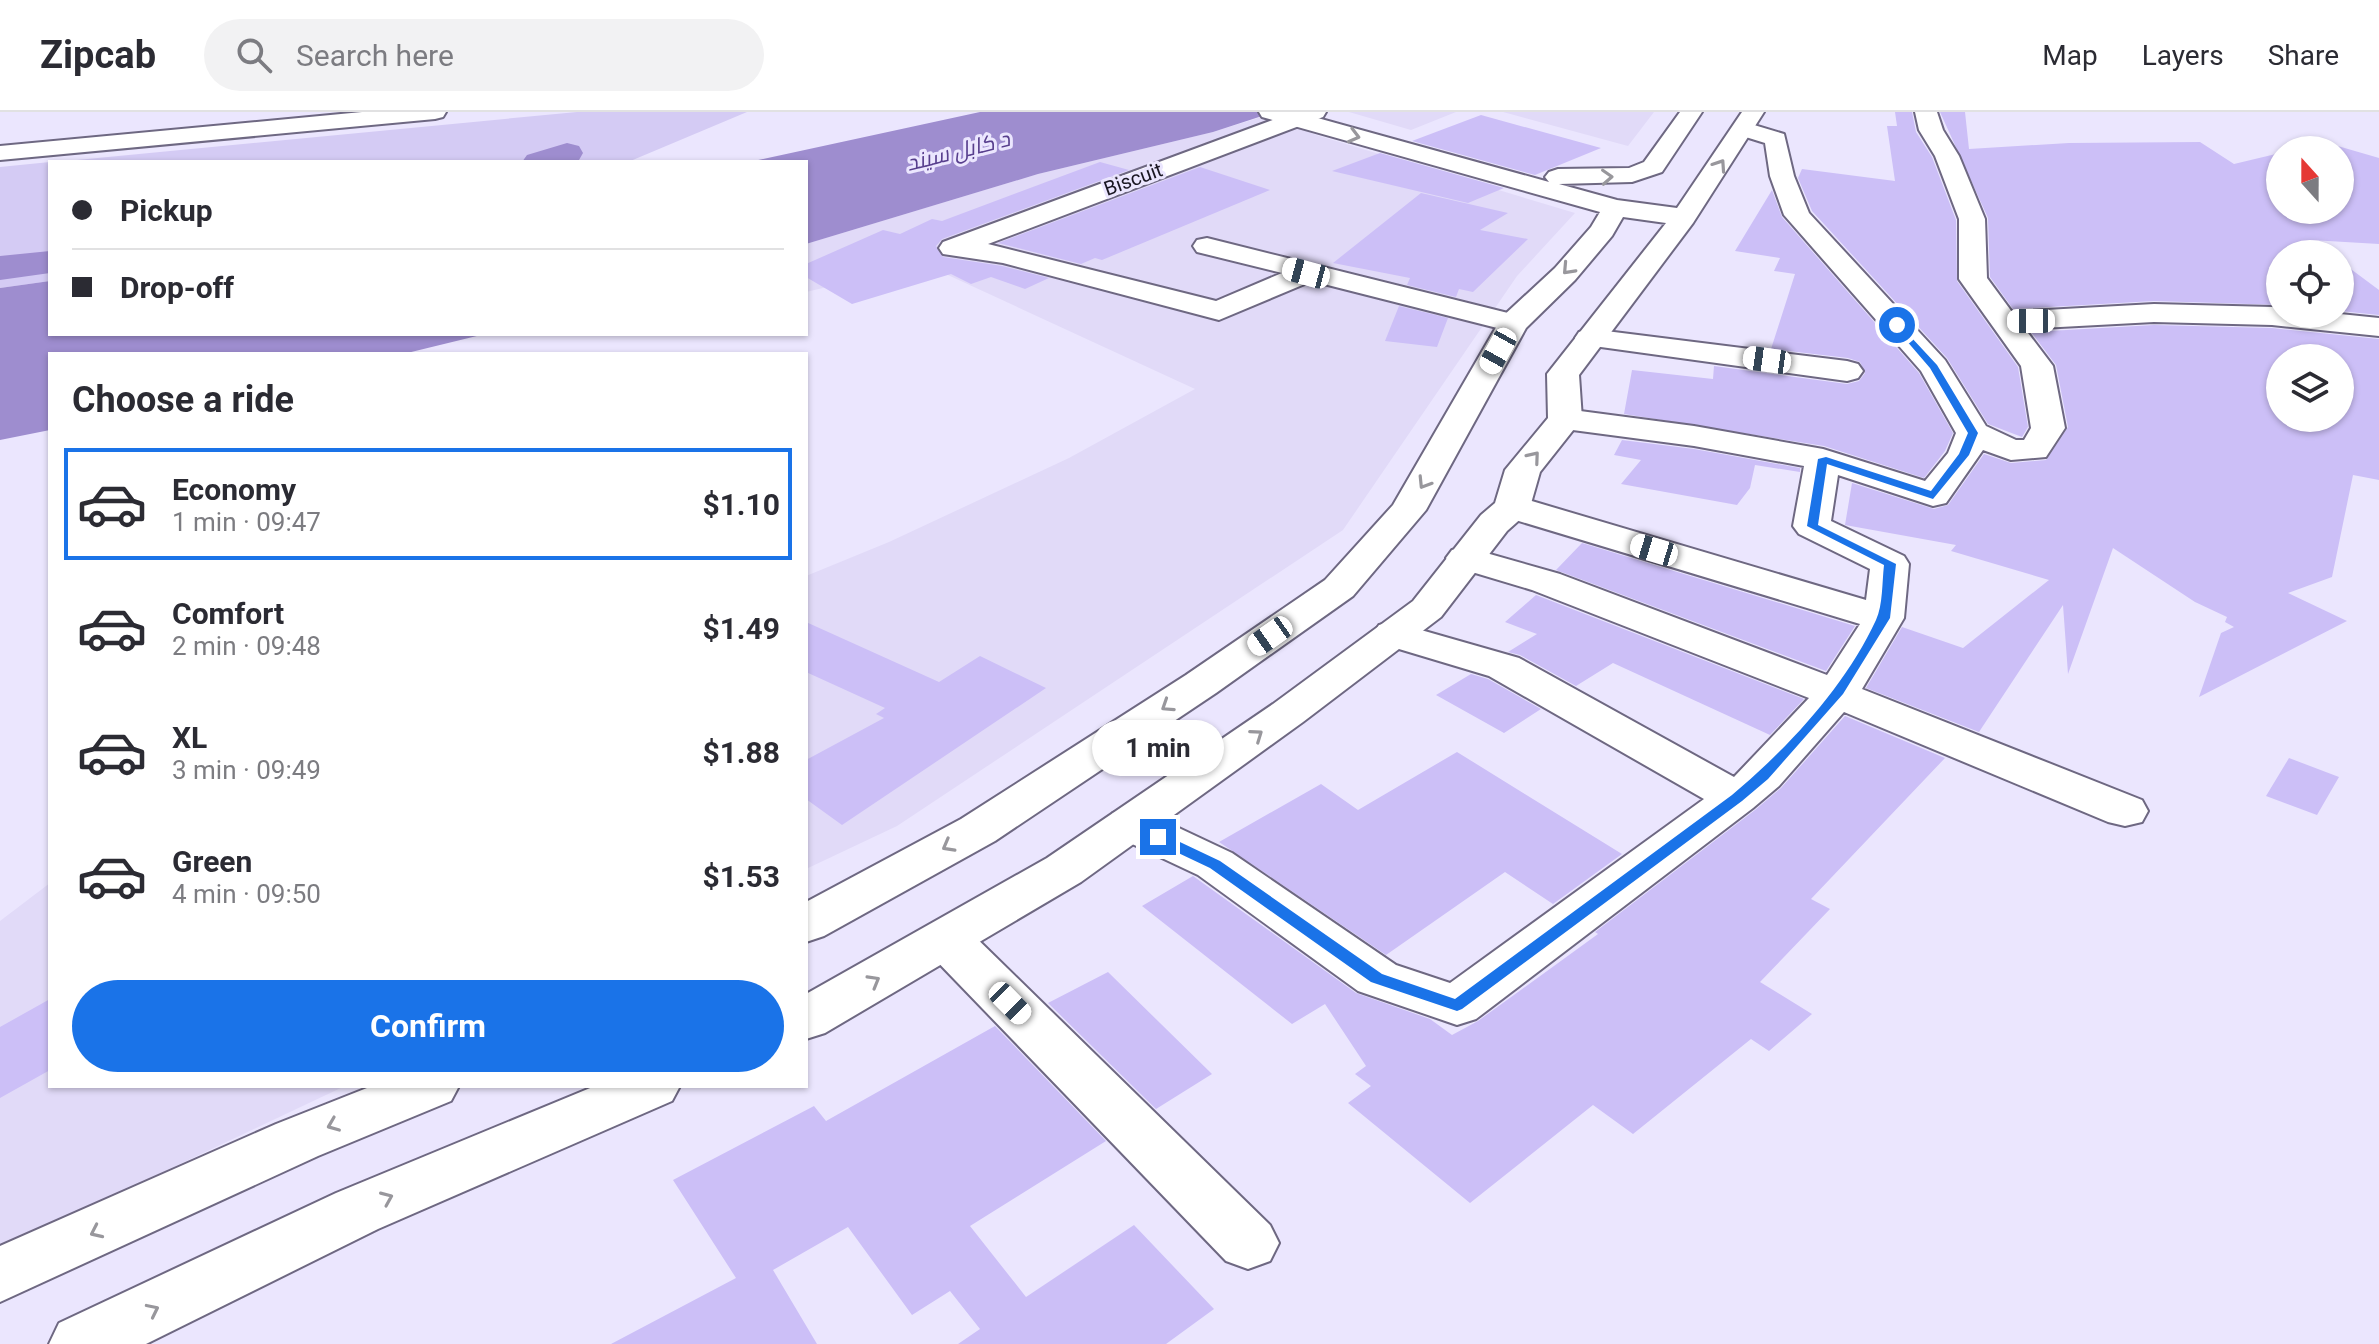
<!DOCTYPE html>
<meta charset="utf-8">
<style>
body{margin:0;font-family:Roboto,Cairo,sans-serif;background:#f2f2f3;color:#2b2b33;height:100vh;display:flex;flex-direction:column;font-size:30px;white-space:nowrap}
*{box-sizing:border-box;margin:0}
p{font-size:26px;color:#7c7c81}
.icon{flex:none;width:44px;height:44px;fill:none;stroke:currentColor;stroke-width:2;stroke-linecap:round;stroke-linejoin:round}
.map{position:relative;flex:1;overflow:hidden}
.panel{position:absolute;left:48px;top:240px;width:760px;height:736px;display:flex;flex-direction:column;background:#fff;border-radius:0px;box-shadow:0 2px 6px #0004}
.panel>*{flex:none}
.guide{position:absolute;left:48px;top:48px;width:760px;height:176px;border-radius:0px;box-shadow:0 2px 6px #0004;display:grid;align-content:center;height:176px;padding:0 24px;background:#fff}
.needle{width:52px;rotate:339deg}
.tools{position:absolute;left:2266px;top:24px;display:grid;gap:16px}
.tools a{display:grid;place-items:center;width:88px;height:88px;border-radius:50%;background:#fff;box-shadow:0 2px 6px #0004;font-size:40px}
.end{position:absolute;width:36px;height:36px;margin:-18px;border:10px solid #1a73e8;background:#fff;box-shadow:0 0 0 4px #fff}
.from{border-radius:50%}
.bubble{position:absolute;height:56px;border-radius:28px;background:#fff;box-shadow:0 2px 6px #0004;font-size:26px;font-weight:700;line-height:56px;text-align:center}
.car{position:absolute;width:24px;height:48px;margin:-24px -12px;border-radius:10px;box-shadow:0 0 6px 2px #0007;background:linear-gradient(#fff 24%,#345 0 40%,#fff 0 76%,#345 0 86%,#fff 0)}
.guide b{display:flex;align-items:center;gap:28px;height:76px;font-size:30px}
.guide b+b{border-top:2px solid #e1e1e2}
.guide i{width:20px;height:20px;background:#2b2b33}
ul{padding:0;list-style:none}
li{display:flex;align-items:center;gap:24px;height:112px;margin:0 16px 12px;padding:0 8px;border:4px solid transparent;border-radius:0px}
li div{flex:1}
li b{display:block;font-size:30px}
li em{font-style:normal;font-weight:700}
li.on{border-color:#1a73e8}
li>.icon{width:72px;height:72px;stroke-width:1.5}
h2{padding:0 24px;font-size:36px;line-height:96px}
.action{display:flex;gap:16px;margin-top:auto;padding:16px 24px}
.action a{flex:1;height:92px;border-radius:48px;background:#1a73e8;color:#fff;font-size:32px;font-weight:700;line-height:92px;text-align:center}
header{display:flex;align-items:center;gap:48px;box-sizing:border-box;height:112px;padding:0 40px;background:#fff;border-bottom:2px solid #e1e1e2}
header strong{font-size:38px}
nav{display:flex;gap:44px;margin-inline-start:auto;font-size:28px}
.search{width:560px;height:72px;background:#f2f2f3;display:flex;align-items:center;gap:20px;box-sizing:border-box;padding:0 28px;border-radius:44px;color:#7c7c81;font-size:30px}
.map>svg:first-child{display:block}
.built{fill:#e1daf8}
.green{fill:#d4cbf4}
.water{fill:#9e8dcf}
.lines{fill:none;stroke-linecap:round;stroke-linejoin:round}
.canal{fill:#9e8dcf;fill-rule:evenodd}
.building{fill:#ccbff7;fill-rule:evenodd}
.minor-casing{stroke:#6e6882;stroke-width:4}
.secondary-casing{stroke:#6e6882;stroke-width:4}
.trunk-casing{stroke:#6e6882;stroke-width:4}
.minor{fill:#fff;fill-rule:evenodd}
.secondary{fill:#fff;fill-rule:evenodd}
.trunk{fill:#fff;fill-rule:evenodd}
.oneway{stroke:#98979c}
.route{fill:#1a73e8}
.labels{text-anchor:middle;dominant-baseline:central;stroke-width:6;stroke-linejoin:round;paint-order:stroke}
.far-street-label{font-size:20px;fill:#1a1722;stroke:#ebe6fe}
.far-water-label{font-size:22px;font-style:italic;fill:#573e8d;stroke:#ebe6fe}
</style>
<header>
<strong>Zipcab</strong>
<div class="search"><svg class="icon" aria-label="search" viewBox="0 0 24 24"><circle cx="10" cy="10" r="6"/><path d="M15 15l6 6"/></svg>Search here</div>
<nav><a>Map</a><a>Layers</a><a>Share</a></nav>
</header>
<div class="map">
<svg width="2379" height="1232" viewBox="0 0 2379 1232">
<rect width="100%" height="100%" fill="#ebe6fe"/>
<path class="built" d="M 1349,0 L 1456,0 L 1411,18 Z
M 1503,0 L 1654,0 L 1628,34 Z
M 1268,3 L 1316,23 L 1575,101 L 1517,164 L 1343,418 L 897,714 L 806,757 L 806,464 L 889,430 L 1069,346 L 1195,277 L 924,152 L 806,180 L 806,132 L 1038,62 L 1213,20 Z
M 50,771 L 50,974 L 345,974 L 0,1137 L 0,809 Z"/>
<path class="green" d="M 577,0 L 747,0 L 628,50 L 56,50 Z
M 50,50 L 50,169 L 0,176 L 0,55 Z"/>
<path class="water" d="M 980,0 L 1274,0 L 1213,20 L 1038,62 L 806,132 L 806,50 L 749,50 Z
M 50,169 L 50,222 L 485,222 L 403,242 L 50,242 L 50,318 L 0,328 L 0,176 Z"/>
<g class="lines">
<path class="canal" d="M 567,31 L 579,34 L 583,41 L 579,48 L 522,50 L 527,43 Z
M 50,139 L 50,161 L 0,168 L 0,144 Z"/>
</g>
<path class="building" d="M 1895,0 L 1912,0 L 1916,20 L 1932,45 L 1956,108 L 1957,169 L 2018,255 L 2028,315 L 2022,325 L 1988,312 L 1947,246 L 1812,99 L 1798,66 L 1802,57 L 1895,69 L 1887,14 L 1897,14 Z
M 1940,0 L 1965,0 L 1969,37 L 2069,31 L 2200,30 L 2234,52 L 2280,41 L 2280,98 L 2340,98 L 2340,38 L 2293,38 L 2324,30 L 2379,46 L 2379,132 L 2311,128 L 2330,142 L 2280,142 L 2280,193 L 2154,189 L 2013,197 L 1990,165 L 1988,106 Z
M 1481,3 L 1601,36 L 1535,63 L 1412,29 Z
M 1380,41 L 1504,76 L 1468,91 L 1332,59 Z
M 1100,50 L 1129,58 L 942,127 L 936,134 L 943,145 L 1002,154 L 1049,166 L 1025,177 L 991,165 L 971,172 L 951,162 L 852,192 L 806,165 L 806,152 L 883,118 L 900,122 L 932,107 L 942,109 Z
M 1200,55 L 1270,78 L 1102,148 L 1095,146 L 1081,152 L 998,131 Z
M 1772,78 L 1782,105 L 1919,261 L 1953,321 L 1945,339 L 1924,366 L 1824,334 L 1624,302 L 1632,258 L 1713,267 L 1714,254 L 1847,272 L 1859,269 L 1865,261 L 1860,250 L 1848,246 L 1771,237 L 1795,162 L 1774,159 L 1780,146 L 1735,139 Z
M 1421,81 L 1508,101 L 1480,118 L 1528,127 L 1473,180 L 1459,177 L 1456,185 L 1407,173 L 1410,166 L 1333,151 Z
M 2340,149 L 2379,178 L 2379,203 L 2340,199 Z
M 1399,194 L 1448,206 L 1437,235 L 1385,229 Z
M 2154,213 L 2272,216 L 2379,227 L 2379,368 L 2353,363 L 2332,465 L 2288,481 L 2347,509 L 2199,585 L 2221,521 L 2234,515 L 2225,510 L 2227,505 L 2195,490 L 2113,436 L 2068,562 L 2063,493 L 1979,620 L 1866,576 L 1902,515 L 1963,536 L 2049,468 L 1951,439 L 1956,433 L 1845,413 L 1852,371 L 1934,397 L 1948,393 L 1984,342 L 2011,351 L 2046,348 L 2068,315 L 2056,253 L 2031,220 ZM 2280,246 L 2340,246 L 2340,306 L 2280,306 Z
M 1622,328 L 1694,337 L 1800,356 L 1800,360 L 1755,353 L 1750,376 L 1737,393 L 1621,372 L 1641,348 L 1614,343 Z
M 1582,431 L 1855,514 L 1826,559 L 1556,458 Z
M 1536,483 L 1804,587 L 1770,623 L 1613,551 L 1576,574 L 1520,543 L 1508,540 L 1537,522 L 1505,510 Z
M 806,510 L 939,570 L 980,544 L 1046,576 L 842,713 L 806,687 L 806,648 L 884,606 L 876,602 L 885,596 L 806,560 Z
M 1471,562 L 1488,567 L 1541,597 L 1504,621 L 1436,583 Z
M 1845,604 L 1945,646 L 1811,787 L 1830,797 L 1760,870 L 1812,902 L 1769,939 L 1751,927 L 1633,1022 L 1593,993 L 1470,1091 L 1348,991 L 1371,974 L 1355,962 L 1366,954 L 1325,892 L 1292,912 L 1142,794 L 1193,764 L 1356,881 L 1430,907 L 1452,923 L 1478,909 L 1598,822 L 1595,820 L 1755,698 L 1781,676 Z
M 1457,640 L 1622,742 L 1553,792 L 1505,760 L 1386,843 L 1219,730 L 1321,672 L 1358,698 Z
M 2289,646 L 2339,665 L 2317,703 L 2266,684 Z
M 1108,860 L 1212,962 L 1156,997 L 1048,891 Z
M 50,887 L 50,958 L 0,986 L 0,915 Z
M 995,914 L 1106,1029 L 970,1114 L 1026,1185 L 1134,1113 L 1214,1197 L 1166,1232 L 958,1232 L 980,1217 L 950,1179 L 912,1203 L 848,1115 L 773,1158 L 817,1232 L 611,1232 L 736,1166 L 673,1068 L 814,994 L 826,1009 Z"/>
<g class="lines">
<g class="minor-casing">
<path id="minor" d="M 1294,0 L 1326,0 L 1323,5 L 988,132 L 1216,189 L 1282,161 L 1197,140 L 1193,134 L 1197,128 L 1207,126 L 1524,205 L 1528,211 L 1524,217 L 1513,220 L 1312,169 L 1219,208 L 1003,151 L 943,142 L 939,136 L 943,130 Z
M 1915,0 L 1937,0 L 1943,18 L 1959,44 L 1985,107 L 1987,166 L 2012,200 L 2154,192 L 2272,195 L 2280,196 L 2280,202 L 2340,202 L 2379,206 L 2379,224 L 2272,213 L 2154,210 L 2025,217 L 2053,254 L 2065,316 L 2046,345 L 2011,348 L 1983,338 L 1946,391 L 1933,394 L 1838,363 L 1831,409 L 1904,444 L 1909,452 L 1904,506 L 1862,577 L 2142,688 L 2148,699 L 2142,710 L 2125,714 L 2108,710 L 1844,600 L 1779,674 L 1753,696 L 1476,907 L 1457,913 L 1358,879 L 1198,763 L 1113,723 L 1106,712 L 1113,701 L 1130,697 L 1147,701 L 1232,741 L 1396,853 L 1450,871 L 1704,687 L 1489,564 L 1379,531 L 1373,522 L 1379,513 L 1393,510 L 1519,546 L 1734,665 L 1809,586 L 1532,478 L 1452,454 L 1446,446 L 1452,438 L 1465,435 L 1560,462 L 1827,563 L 1860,512 L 1499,403 L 1494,395 L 1499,387 L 1512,384 L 1525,387 L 1866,488 L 1870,457 L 1799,422 L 1793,414 L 1804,354 L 1694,334 L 1565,317 L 1553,314 L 1548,307 L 1553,300 L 1565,297 L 1694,314 L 1823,337 L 1925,369 L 1948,341 L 1956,321 L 1921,259 L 1784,103 L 1770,64 L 1765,31 L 1736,22 L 1732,17 L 1736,12 L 1744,10 L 1784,22 L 1794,64 L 1809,101 L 1945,248 L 1986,314 L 2016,328 L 2024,328 L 2031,316 L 2021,254 L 1959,167 L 1959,107 L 1935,44 L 1919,18 Z
M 1590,217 L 1847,249 L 1858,252 L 1863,259 L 1858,266 L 1847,269 L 1579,232 L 1575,226 L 1579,220 Z
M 946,809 L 964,814 L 1270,1113 L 1279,1131 L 1270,1149 L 1248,1157 L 1226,1149 L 928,840 L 920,827 L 928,814 Z"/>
</g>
<g class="secondary-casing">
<path id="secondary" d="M 1259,0 L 1296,0 L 1549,70 L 1545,65 L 1549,60 L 1558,57 L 1629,56 L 1644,50 L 1680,0 L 1702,0 L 1662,60 L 1632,70 L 1559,72 L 1617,88 L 1677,96 L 1742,0 L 1764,0 L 1693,111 L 1579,263 L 1582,307 L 1540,360 L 1530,395 L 1525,403 L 1507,419 L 1441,505 L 1303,610 L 1081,770 L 825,921 L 806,927 L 806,882 L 1047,746 L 1273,592 L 1413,489 L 1481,403 L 1495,391 L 1505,358 L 1548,306 L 1547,262 L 1666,111 L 1623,105 L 1612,124 L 1575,168 L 1526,216 L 1426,398 L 1353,484 L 1216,581 L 995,729 L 824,824 L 806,830 L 806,790 L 961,707 L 1186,563 L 1325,468 L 1393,393 L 1502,205 L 1555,156 L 1591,115 L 1600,100 L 1262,5 Z
M 372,974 L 459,974 L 451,989 L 318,1044 L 0,1190 L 0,1134 L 276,1012 Z
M 595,974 L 680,974 L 672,989 L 378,1117 L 146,1232 L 49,1232 L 59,1211 L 336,1081 Z"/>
</g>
<g class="trunk-casing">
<path id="trunk" d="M 362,0 L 446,0 L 443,5 L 435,7 L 0,48 L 0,34 Z"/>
</g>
<use href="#minor" class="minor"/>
<use href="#secondary" class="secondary"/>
<use href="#trunk" class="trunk"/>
</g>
<defs><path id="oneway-chevron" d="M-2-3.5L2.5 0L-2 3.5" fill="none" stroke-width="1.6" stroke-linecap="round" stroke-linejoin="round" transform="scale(2)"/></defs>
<g class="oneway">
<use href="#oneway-chevron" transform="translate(1354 24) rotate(15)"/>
<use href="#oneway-chevron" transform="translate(1720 53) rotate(-56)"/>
<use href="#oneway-chevron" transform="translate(1607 65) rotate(-3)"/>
<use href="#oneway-chevron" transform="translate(1568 157) rotate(133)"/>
<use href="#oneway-chevron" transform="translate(1534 345) rotate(-50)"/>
<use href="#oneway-chevron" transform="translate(1424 371) rotate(122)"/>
<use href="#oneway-chevron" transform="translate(1167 594) rotate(147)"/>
<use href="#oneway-chevron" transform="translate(1257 623) rotate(-35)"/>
<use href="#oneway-chevron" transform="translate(948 734) rotate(151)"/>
<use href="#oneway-chevron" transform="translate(874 869) rotate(-30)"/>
<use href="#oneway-chevron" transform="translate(333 1013) rotate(158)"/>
<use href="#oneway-chevron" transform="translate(387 1086) rotate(-23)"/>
<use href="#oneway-chevron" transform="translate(96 1120) rotate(155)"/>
<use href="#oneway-chevron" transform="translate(153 1198) rotate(-26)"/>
</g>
<path class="route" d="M 1897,210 L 1937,253 L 1978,321 L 1969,343 L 1933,387 L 1827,352 L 1818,413 L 1896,452 L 1890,506 L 1843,582 L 1768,667 L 1742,689 L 1462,897 L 1457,899 L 1371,870 L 1210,756 L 1153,729 L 1153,722 L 1163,722 L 1220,749 L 1382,862 L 1455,887 L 1732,683 C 1788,636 1845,575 1876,508 C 1883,493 1882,470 1884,453 L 1807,414 L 1818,347 L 1826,345 L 1931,379 L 1959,342 L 1968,321 L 1930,256 L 1893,213 Z"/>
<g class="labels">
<g class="far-street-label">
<text transform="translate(1133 67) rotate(-20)">Biscuit</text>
</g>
<g class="far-water-label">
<text transform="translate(958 39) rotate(-14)">د کابل سيند</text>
</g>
</g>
</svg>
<div class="tools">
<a><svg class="needle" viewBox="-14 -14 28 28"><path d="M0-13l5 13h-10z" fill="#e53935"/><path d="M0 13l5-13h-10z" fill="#7c7c81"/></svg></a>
<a><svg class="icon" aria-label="locate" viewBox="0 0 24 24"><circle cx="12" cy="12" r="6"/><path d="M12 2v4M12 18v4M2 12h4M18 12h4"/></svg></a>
<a><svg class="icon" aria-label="layers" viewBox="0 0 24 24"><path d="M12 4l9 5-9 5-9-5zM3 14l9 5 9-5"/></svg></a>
</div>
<i class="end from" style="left:1897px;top:213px"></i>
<i class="end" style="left:1158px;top:725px"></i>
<div class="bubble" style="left:1092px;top:608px;width:132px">1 min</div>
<i class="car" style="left:1306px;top:161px;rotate:285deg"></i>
<i class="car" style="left:2031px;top:209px;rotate:270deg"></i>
<i class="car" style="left:1498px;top:239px;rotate:209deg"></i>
<i class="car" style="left:1767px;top:248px;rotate:278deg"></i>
<i class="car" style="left:1654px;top:438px;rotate:287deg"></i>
<i class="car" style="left:1270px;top:524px;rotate:235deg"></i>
<i class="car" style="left:1010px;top:891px;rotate:135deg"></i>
<div class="guide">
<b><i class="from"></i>Pickup</b>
<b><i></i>Drop-off</b>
</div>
<section class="panel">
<h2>Choose a ride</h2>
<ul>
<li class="on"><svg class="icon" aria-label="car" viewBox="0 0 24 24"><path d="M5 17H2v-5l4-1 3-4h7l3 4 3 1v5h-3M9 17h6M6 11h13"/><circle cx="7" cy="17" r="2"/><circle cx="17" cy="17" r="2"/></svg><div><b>Economy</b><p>1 min · 09:47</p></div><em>$1.10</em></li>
<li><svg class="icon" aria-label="car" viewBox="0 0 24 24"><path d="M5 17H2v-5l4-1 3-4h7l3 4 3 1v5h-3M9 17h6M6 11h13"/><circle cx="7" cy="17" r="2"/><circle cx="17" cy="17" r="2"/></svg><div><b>Comfort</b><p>2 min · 09:48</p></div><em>$1.49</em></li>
<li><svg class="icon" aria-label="car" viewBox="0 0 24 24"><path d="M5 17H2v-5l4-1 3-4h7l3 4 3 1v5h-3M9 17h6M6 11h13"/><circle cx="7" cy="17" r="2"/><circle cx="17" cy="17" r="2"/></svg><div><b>XL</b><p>3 min · 09:49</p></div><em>$1.88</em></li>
<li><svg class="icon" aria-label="car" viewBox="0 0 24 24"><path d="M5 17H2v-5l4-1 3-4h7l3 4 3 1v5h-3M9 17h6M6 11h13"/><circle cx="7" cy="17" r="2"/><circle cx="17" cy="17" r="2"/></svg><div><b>Green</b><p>4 min · 09:50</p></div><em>$1.53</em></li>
</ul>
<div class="action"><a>Confirm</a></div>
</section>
</div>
